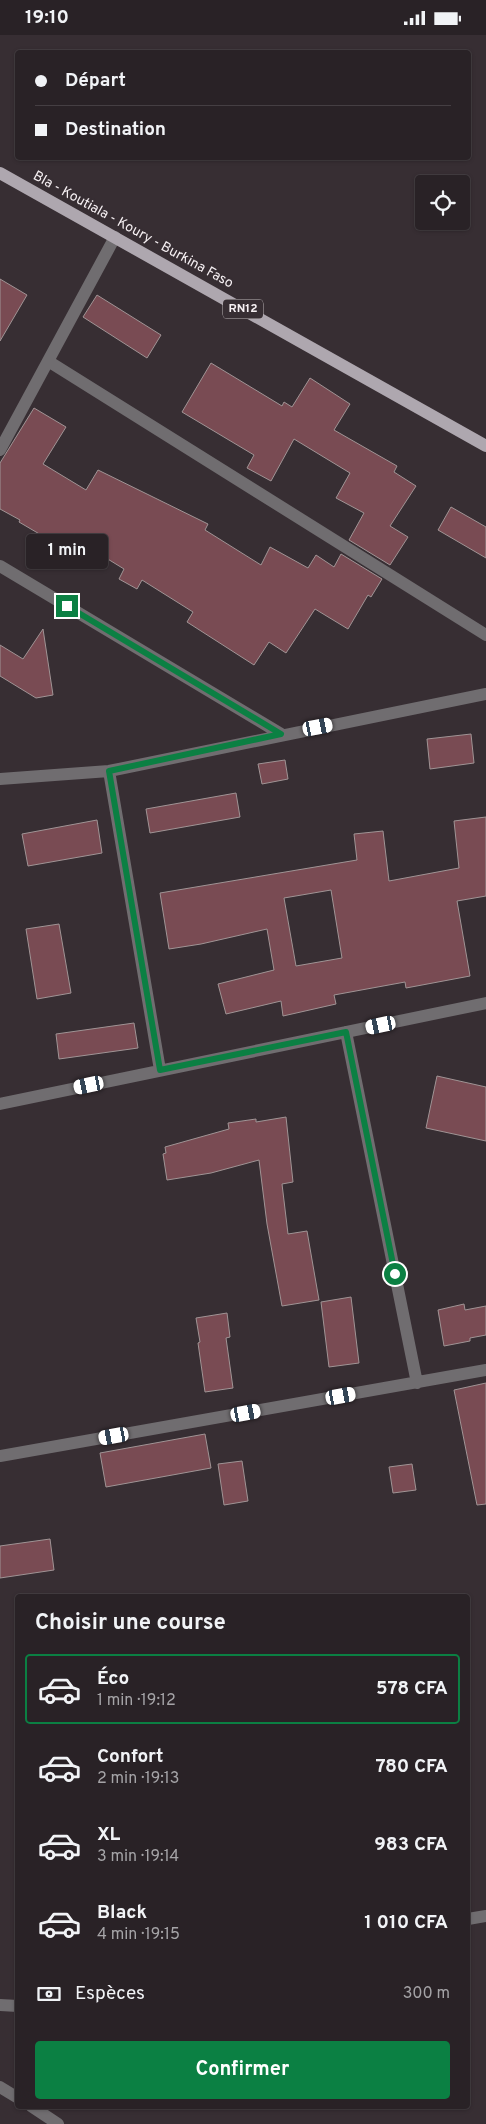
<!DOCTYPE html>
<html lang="fr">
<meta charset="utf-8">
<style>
body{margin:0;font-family:Overpass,sans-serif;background:#312a2e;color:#f1f3f6;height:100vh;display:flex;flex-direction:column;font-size:19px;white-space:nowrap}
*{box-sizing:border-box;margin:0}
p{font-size:16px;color:#a5a4a7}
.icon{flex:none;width:28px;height:28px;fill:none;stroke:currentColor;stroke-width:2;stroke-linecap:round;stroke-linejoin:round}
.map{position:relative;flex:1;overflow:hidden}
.sheet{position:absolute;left:15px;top:1559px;width:455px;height:515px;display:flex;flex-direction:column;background:#292226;border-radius:5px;box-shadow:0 1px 4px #0004,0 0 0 1px #453f43}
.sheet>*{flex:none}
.banner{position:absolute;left:15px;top:15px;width:456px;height:110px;border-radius:5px;box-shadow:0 1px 4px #0004,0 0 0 1px #453f43;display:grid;align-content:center;height:110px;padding:0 20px;background:#292226}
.buttons{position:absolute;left:415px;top:140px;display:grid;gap:10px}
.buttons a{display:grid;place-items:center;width:55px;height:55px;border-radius:5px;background:#292226;box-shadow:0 1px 4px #0004,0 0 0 1px #453f43;font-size:25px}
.end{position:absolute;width:22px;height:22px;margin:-11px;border:6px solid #0b8043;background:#fff;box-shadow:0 0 0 2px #fff}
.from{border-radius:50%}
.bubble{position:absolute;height:35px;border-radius:5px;background:#292226;box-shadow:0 1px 4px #0004,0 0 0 1px #453f43;font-size:16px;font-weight:700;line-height:35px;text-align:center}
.car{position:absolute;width:15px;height:30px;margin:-15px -8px;border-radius:6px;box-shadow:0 0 4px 1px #0007;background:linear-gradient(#fff 24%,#345 0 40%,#fff 0 76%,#345 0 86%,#fff 0)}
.banner b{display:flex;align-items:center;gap:18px;height:48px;font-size:19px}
.banner b+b{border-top:1px solid #453f43}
.banner i{width:12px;height:12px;background:#f1f3f6}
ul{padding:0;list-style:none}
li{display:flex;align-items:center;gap:15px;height:70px;margin:0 10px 8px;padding:0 10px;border:2px solid transparent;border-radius:5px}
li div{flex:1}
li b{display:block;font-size:19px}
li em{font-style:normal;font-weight:700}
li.active{border-color:#0b8043}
li>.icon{width:45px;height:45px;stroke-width:1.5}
h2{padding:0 20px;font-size:22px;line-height:60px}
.pay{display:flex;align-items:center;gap:12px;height:55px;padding:0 20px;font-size:19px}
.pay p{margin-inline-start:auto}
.primary-button{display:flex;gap:10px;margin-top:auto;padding:10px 20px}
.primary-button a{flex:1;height:58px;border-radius:5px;background:#0b8043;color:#fff;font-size:20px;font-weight:700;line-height:58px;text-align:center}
.status{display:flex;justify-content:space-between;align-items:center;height:35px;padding:0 25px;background:#292226;direction:ltr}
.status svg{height:14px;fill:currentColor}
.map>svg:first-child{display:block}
.building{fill:#794b53;stroke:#a09495;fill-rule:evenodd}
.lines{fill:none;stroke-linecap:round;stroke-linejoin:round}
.minor{stroke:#706d70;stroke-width:12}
.major{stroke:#aea7af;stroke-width:12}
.route{stroke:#0b8043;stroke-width:6}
.labels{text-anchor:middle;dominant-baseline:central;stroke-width:4;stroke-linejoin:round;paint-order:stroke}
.shield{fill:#372e33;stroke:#bdb6b9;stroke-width:1}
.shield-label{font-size:12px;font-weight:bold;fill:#f6f0f3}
.street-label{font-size:14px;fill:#f6f0f3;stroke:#372e33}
</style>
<div class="status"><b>19:10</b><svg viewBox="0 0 49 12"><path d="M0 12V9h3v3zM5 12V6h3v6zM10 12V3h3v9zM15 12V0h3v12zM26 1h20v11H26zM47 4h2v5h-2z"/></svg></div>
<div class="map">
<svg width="486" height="2089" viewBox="0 0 486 2089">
<rect width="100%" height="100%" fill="#372e33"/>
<path class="building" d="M 0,244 L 27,260 L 0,306 Z
M 97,260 L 161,300 L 147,323 L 83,282 Z
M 211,328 L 282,371 L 284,367 L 292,372 L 310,343 L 350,369 L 334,395 L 397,431 L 394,437 L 416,451 L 390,491 L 408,502 L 390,530 L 349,505 L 364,478 L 336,463 L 350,438 L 294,404 L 271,446 L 247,433 L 254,420 L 182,377 Z
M 34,373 L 66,392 L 43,429 L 86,455 L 98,435 L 208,489 L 205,495 L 261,530 L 270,512 L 308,533 L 316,520 L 334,532 L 341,519 L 382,544 L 371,562 L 368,560 L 348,594 L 315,574 L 286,618 L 269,607 L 254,630 L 187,587 L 193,577 L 142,545 L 137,554 L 119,544 L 124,534 L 98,518 L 68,509 L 65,514 L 19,487 L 20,485 L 0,474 L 0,428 Z
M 451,472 L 486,492 L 486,523 L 438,495 Z
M 43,594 L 53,660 L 36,663 L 0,641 L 0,610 L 23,624 Z
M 471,699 L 474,728 L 430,734 L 427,704 Z
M 285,725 L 288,744 L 262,749 L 258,729 Z
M 236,758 L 240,782 L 150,798 L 146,774 Z
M 486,782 L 486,861 L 457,866 L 470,941 L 406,953 L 405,947 L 334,960 L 336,969 L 283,981 L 281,966 L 226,979 L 218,949 L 274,935 L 267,894 L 201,909 L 169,914 L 160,858 L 357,825 L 354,799 L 383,796 L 389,846 L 459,833 L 454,786 ZM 331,855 L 342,923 L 296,931 L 284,863 Z
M 97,785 L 102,818 L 28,831 L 22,799 Z
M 59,889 L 71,958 L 37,964 L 26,894 Z
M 134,988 L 138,1013 L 59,1024 L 56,999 Z
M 437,1041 L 486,1052 L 486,1106 L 426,1093 Z
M 286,1082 L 293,1147 L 282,1149 L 288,1199 L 307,1196 L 319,1265 L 282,1271 L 267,1189 L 259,1125 L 211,1138 L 167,1145 L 163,1119 L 166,1118 L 165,1112 L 229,1094 L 228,1088 L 256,1084 L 256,1087 Z
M 351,1262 L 359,1328 L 329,1332 L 321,1267 Z
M 464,1269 L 465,1275 L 486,1271 L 486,1300 L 470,1303 L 470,1306 L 444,1311 L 438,1275 Z
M 227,1278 L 230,1302 L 226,1303 L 233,1353 L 205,1357 L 198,1308 L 200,1307 L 196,1283 Z
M 486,1348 L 486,1469 L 477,1470 L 454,1355 Z
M 205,1399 L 211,1433 L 106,1452 L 100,1418 Z
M 242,1426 L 248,1466 L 224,1470 L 218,1429 Z
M 412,1429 L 416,1455 L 393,1458 L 389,1432 Z
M 50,1504 L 54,1535 L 0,1543 L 0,1511 Z"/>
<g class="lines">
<path class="minor" d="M 48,326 L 486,600
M 0,415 L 115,202
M 0,531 L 281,699
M 109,736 L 160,1035
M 0,744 L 109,736 L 486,659
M 346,997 L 417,1348
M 0,1069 L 486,968
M 0,1421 L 486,1335
M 468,1884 L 486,1881
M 0,1970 L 18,1971
M 0,2052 L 18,2063
M 31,2071 L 58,2089"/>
<path class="major" d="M 0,138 L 486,411"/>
</g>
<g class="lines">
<path class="route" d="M 67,571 L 281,699 L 109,736 L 160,1035 L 346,997 L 395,1239"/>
</g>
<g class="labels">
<rect class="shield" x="223" y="264.5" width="40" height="19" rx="4"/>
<g class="shield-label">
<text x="243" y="274">RN12</text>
</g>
<g class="street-label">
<text transform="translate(133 195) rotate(29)">Bla - Koutiala - Koury - Burkina Faso</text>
</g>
</g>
</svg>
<div class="buttons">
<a><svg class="icon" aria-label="locate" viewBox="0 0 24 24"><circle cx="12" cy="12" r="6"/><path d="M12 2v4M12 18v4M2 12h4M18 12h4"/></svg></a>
</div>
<i class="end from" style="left:395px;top:1239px"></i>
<i class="end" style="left:67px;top:571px"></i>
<div class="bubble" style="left:26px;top:499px;width:82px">1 min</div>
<i class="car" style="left:318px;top:692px;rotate:79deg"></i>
<i class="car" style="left:381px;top:990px;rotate:258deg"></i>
<i class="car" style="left:89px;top:1050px;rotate:258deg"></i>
<i class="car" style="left:341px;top:1361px;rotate:80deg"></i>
<i class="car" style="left:246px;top:1378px;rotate:80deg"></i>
<i class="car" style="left:114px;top:1401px;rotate:260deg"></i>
<div class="banner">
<b><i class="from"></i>Départ</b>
<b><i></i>Destination</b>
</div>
<section class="sheet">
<h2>Choisir une course</h2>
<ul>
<li class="active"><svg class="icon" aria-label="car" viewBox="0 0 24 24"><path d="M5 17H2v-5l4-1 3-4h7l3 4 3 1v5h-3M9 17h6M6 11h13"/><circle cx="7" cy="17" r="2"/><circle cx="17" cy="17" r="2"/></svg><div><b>Éco</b><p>1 min · 19:12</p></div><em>578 CFA</em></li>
<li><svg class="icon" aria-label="car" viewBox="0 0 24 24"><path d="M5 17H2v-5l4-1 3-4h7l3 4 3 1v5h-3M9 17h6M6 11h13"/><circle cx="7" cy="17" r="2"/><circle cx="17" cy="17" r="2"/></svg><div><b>Confort</b><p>2 min · 19:13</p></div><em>780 CFA</em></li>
<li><svg class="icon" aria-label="car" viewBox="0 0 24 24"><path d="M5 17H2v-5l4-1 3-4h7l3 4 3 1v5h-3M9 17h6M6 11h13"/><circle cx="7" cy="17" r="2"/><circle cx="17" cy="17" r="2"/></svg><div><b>XL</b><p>3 min · 19:14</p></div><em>983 CFA</em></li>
<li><svg class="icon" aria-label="car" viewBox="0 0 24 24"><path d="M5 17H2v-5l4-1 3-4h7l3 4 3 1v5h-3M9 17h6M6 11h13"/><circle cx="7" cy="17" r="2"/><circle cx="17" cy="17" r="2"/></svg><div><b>Black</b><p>4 min · 19:15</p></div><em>1 010 CFA</em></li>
</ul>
<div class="pay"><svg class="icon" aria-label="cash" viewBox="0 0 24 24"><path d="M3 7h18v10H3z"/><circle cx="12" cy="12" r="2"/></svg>Espèces<p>300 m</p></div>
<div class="primary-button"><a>Confirmer</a></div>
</section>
</div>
